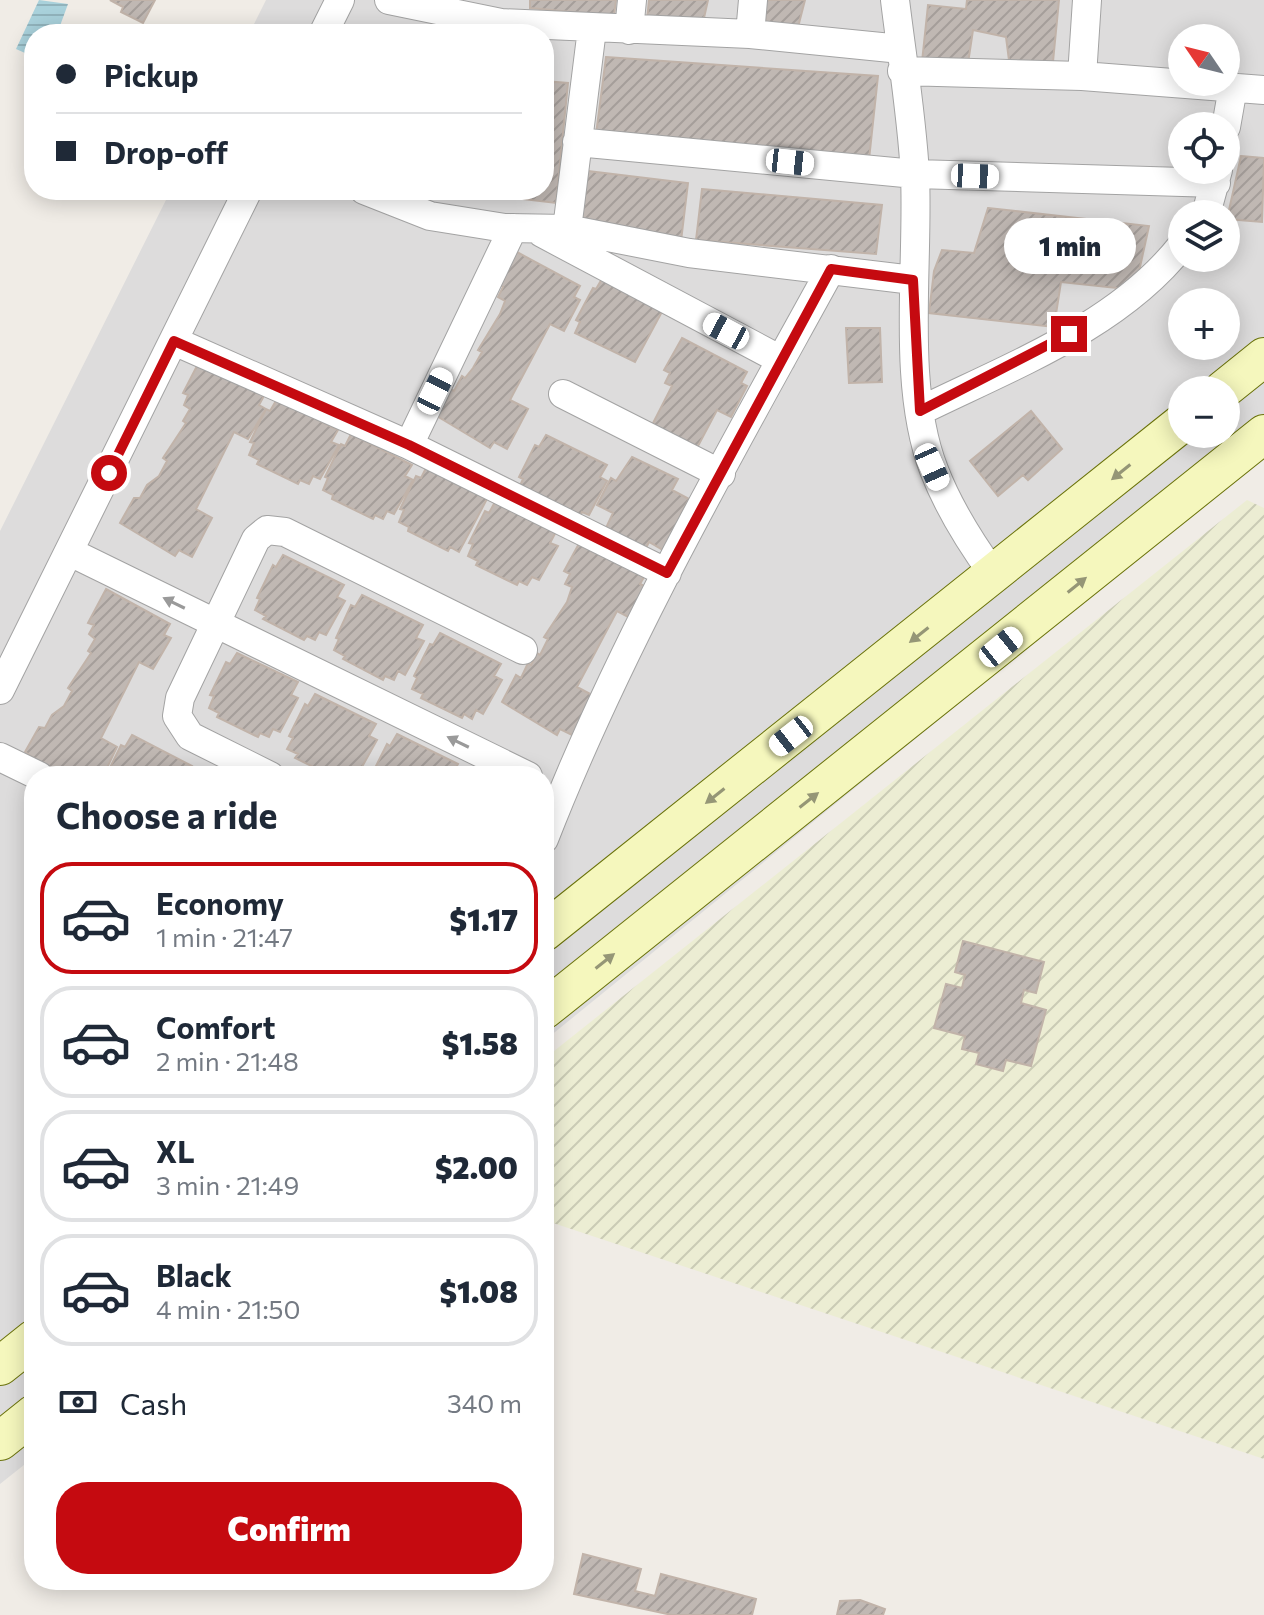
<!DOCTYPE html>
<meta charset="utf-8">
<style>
body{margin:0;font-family:Commissioner,sans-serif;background:#f2f2f3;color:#1f2937;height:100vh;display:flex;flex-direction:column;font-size:30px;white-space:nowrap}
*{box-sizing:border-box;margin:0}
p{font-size:26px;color:#747a83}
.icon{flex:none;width:44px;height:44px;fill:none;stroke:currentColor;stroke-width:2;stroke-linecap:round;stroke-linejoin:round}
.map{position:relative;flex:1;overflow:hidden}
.side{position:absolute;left:24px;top:766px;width:530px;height:824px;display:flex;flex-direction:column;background:#fff;border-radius:32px;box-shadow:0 4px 20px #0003}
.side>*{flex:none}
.top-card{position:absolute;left:24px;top:24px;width:530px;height:176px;border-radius:32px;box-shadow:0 4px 20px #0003;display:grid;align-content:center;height:176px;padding:0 32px;background:#fff}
.needle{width:52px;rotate:305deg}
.controls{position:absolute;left:1168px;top:24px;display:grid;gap:16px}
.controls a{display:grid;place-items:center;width:72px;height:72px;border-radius:50%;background:#fff;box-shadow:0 4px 20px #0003;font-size:40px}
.end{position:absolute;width:36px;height:36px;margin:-18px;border:10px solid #c50a10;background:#fff;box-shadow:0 0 0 4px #fff}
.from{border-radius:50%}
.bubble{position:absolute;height:56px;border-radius:28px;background:#fff;box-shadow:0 4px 20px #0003;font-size:26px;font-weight:800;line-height:56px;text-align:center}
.car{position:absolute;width:24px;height:48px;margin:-24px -12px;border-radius:10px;box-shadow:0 0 6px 2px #0007;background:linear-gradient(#fff 24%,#345 0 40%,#fff 0 76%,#345 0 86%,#fff 0)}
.top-card b{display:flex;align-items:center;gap:28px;height:76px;font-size:30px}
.top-card b+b{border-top:2px solid #e0e1e3}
.top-card i{width:20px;height:20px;background:#1f2937}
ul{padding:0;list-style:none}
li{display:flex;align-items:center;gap:24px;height:112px;margin:0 16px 12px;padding:0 16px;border:4px solid #e0e1e3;border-radius:32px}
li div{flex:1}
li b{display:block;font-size:30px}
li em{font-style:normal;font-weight:800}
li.selected{border-color:#c50a10}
li>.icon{width:72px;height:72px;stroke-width:1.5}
h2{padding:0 32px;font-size:36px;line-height:96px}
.pay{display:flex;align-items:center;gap:20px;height:88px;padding:0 32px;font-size:30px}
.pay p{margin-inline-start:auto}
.primary-button{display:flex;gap:16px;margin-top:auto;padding:16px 32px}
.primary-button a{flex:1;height:92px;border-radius:32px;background:#c50a10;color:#fff;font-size:32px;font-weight:800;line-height:92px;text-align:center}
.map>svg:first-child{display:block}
.residential{fill:#dddcdc;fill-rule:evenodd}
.farmland{fill:url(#farmland-furrows)}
.water{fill:url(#water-rules)}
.building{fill:url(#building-hatch);stroke:#c1b3a9;stroke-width:2}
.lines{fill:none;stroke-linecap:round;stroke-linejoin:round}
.street-casing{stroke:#a3a3a3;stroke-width:30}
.secondary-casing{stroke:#6a720a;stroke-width:40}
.street{stroke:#fff;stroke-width:28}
.secondary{stroke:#f5f7bd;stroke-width:38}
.oneway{fill:#959676}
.oneway2{fill:#9a9a9a}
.route{stroke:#c50a10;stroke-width:10}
</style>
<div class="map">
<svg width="1264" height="1615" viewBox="0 0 1264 1615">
<defs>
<pattern id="farmland-furrows" width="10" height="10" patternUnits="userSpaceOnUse" patternTransform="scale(2)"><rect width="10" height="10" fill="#ecedd3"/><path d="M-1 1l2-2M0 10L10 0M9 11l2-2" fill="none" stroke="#cacbb5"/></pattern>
<pattern id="water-rules" width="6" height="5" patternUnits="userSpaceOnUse" patternTransform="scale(2)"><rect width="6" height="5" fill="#a9d1db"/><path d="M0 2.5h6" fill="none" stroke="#91b3bc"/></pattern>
<pattern id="building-hatch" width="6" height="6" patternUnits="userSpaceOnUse" patternTransform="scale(2)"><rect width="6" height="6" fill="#c0b8b3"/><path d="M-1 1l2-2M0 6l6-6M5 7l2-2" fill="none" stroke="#a59e9a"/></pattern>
</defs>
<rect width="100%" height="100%" fill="#f0ece6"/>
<path class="residential" d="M 266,0 L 1264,0 L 1264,455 L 544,1041 L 544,776 L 34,776 L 34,1457 L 0,1484 L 0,531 L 171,190 L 544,190 L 544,34 L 249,34 ZM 1182,38 L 1226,38 L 1226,82 L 1182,82 ZM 1182,126 L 1226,126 L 1226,170 L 1182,170 ZM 1182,214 L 1226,214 L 1226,258 L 1182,258 ZM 1182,302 L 1226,302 L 1226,346 L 1182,346 ZM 1182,390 L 1226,390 L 1226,434 L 1182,434 Z"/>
<path class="farmland" d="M 1247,500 L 1264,508 L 1264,1459 L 544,1220 L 544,1059 Z"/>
<path class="water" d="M 39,0 L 68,4 L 57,34 L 34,34 L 34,57 L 16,49 Z"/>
<path class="building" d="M 110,0 L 155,0 L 143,23 L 121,12 L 123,7 Z
M 530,0 L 616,0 L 614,16 L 530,8 Z
M 649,0 L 708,0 L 702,27 L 647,20 Z
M 766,0 L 805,0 L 796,35 L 765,32 Z
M 967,0 L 1059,0 L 1052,72 L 1010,68 L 1006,37 L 973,30 L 967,70 L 922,62 L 928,5 L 966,9 Z
M 606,57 L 878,76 L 868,169 L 595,142 Z
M 544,81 L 568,83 L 556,203 L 457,191 L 544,190 Z
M 1241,156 L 1264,158 L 1262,222 L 1227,219 Z
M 588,171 L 688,183 L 681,241 L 581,226 Z
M 702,189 L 882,205 L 876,254 L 696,240 Z
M 988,208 L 1149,226 L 1135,290 L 1061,282 L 1054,327 L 929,313 L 934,271 L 942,250 L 974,253 Z
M 515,251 L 580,286 L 574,297 L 580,300 L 564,331 L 550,324 L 510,400 L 528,409 L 507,449 L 494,442 L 490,448 L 435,415 L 449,388 L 454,391 L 462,376 L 465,378 L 473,368 L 482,352 L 478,350 L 500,314 L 505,301 L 498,297 L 503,287 L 498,284 Z
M 603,277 L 664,308 L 635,362 L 575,333 L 580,322 L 576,320 L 593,288 L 596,289 Z
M 846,328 L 880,328 L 882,382 L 849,383 Z
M 682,338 L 747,372 L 741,383 L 747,386 L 731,417 L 717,410 L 697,448 L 652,425 L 672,386 L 665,383 L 670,373 L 664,370 Z
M 200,360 L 265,394 L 259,405 L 266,409 L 248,439 L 234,432 L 196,509 L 212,518 L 192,557 L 179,550 L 175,556 L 120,523 L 134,498 L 140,498 L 147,485 L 159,476 L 167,461 L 163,458 L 186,423 L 183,421 L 190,409 L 184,405 L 188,395 L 183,393 Z
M 277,399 L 338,430 L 331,442 L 339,445 L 320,479 L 313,476 L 309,484 L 300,480 L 298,484 L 257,464 L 259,460 L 249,455 L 254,443 L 250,442 L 266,409 L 270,411 Z
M 1031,411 L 1062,449 L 1028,480 L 1023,475 L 998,496 L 970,461 Z
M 351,434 L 412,465 L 405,476 L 413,480 L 394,514 L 387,511 L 383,519 L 375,515 L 373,519 L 332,499 L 333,495 L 323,490 L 328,478 L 325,477 L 341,444 L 345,446 Z
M 546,435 L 607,465 L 600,477 L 607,481 L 589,515 L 582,512 L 578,520 L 518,490 L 523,479 L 519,477 L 535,445 L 539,447 Z
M 632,457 L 678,479 L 672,490 L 689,499 L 663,550 L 649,542 L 645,550 L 605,530 L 613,513 L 597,505 L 611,478 L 616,481 Z
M 427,466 L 488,497 L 459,552 L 450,547 L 448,551 L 408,531 L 409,527 L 399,522 L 404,510 L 400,509 L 416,476 L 421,478 Z
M 496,500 L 557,530 L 550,543 L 558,546 L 539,580 L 532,577 L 527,585 L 519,581 L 517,585 L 476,565 L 478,561 L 468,556 L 473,544 L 469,543 L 485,511 L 489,513 Z
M 582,538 L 647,572 L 640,584 L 647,587 L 630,618 L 617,611 L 577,687 L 594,696 L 574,736 L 560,729 L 557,735 L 502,702 L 516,675 L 521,678 L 528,663 L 531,665 L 537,653 L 540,655 L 548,639 L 544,637 L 567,602 L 572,587 L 565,584 L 570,574 L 564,571 Z
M 283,555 L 344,585 L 337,597 L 345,601 L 326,635 L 319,632 L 315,640 L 307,636 L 304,640 L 263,619 L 266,616 L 255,610 L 260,599 L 257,598 L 273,565 L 276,567 Z
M 106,589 L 170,624 L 164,635 L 171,638 L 153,669 L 139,662 L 101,738 L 117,747 L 103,776 L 61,776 L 25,752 L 39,727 L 45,728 L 52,715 L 64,706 L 72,691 L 68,688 L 91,653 L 88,651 L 95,639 L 89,634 L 94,625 L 88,623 Z
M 362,595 L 423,625 L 416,638 L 424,641 L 405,675 L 398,671 L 394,680 L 385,676 L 383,680 L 343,659 L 345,656 L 334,650 L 339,639 L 336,638 L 351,605 L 355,607 Z
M 440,633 L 501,664 L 494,676 L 502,680 L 483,714 L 476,710 L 472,719 L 464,714 L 462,718 L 421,698 L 423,694 L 412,689 L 417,678 L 414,676 L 430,644 L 433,645 Z
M 237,653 L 298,682 L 291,695 L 298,698 L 280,732 L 273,729 L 269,737 L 260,733 L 258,737 L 217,717 L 219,713 L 209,708 L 214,696 L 210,695 L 226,662 L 230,664 Z
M 315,694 L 376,724 L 369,736 L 377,740 L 358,774 L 352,770 L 348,776 L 332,776 L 295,758 L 298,754 L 287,749 L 293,738 L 289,736 L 305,704 L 308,706 Z
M 397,734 L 458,764 L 451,776 L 371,776 L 387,744 L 390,746 Z
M 132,735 L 192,766 L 187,776 L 106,776 L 121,745 L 125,747 Z
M 203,768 L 219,776 L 199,776 Z
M 963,941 L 1044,962 L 1036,993 L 1024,990 L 1021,1003 L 1046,1010 L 1031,1066 L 1006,1060 L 1003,1071 L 976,1064 L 979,1053 L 962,1049 L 965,1036 L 934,1028 L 946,984 L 962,988 L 965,975 L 955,972 Z
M 583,1554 L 641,1569 L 635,1591 L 655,1596 L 661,1574 L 756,1599 L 752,1615 L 672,1615 L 574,1594 Z
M 860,1600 L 885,1609 L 883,1615 L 837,1615 L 840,1601 Z"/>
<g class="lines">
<g class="street-casing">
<path id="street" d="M 389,0 L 501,23 L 750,34 L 901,49
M 895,0 C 902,58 912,117 915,175 C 919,265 901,385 934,470 C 949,509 970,542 994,575
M 629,30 L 632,0
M 323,34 L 340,0
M 750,34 L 753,0
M 902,71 L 1082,76 L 1264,90
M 1082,76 L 1087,0
M 1226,127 L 1233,87
M 577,142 L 915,174 L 1216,183
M 364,190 L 430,216 L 505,228 L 567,229 L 689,253 L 913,280
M 1206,214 L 1218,170
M 567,229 L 592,29
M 542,233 L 781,360
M 174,341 L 409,445 L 667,573
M 563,394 L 721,474
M 920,411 C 1009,367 1119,326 1182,245
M 409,445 L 513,228
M 70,552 L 528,776
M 0,690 L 248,190
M 0,757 L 39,776
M 270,776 L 190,736 L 177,716 L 180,698 L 256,539 L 267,530 L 285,532 L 523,650
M 544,839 C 620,644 730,453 831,269"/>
</g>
<g class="secondary-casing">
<path id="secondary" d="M 1223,390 L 1264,357
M 544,932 L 1182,423
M 544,1010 L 1264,434
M 0,1366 L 34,1339
M 0,1441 L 34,1414"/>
</g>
<use href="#street" class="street"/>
<use href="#secondary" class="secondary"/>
</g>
<defs><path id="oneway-solid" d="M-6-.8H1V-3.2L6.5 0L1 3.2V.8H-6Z" transform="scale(2)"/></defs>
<g class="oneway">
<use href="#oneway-solid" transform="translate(1121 472) rotate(141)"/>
<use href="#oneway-solid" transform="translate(1077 585) rotate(-39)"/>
<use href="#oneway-solid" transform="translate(919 635) rotate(142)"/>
<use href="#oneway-solid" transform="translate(715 796) rotate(142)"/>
<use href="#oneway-solid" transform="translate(809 800) rotate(-38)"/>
<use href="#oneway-solid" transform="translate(605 961) rotate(-38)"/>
</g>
<g class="oneway2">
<use href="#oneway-solid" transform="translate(174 603) rotate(-154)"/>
<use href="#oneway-solid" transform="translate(458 742) rotate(-154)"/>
</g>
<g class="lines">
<path class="route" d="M 109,473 L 174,341 L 409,445 L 667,573 L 831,269 L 913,280 L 920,411 L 1069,334"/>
</g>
</svg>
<div class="controls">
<a><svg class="needle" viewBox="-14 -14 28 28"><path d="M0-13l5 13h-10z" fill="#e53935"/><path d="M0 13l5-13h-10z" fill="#747a83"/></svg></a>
<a><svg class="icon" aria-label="locate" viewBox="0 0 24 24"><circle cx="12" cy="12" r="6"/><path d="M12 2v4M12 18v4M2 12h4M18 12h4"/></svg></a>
<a><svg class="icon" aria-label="layers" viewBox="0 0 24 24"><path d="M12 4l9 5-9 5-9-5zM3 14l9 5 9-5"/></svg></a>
<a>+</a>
<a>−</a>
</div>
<i class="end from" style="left:109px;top:473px"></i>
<i class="end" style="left:1069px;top:334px"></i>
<div class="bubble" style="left:1004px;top:218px;width:132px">1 min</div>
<i class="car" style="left:790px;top:162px;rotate:96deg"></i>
<i class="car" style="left:975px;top:176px;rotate:92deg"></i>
<i class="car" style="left:726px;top:331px;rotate:298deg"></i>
<i class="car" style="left:435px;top:391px;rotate:26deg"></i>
<i class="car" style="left:932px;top:467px;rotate:156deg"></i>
<i class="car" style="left:1001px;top:647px;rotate:51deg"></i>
<i class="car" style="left:791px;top:736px;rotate:232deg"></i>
<div class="top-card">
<b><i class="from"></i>Pickup</b>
<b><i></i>Drop-off</b>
</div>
<section class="side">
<h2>Choose a ride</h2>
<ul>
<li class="selected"><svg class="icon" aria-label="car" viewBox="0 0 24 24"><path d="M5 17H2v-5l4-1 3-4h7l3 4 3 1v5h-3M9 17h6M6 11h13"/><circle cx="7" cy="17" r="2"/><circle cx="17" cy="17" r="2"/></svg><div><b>Economy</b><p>1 min · 21:47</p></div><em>$1.17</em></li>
<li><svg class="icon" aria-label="car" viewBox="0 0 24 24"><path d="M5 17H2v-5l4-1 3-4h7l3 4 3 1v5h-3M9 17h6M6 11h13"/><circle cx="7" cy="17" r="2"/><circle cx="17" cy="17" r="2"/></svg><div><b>Comfort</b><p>2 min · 21:48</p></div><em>$1.58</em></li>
<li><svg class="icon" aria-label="car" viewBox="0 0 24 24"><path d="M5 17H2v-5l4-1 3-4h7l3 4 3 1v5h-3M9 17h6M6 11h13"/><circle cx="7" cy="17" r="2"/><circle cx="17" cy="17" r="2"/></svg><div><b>XL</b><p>3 min · 21:49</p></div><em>$2.00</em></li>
<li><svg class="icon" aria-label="car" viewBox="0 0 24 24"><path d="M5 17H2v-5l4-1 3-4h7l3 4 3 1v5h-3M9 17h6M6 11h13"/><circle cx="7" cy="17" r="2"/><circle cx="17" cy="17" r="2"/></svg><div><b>Black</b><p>4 min · 21:50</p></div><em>$1.08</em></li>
</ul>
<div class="pay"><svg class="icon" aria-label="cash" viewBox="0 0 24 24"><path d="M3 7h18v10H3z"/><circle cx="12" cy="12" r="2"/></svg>Cash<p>340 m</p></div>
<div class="primary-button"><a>Confirm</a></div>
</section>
</div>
